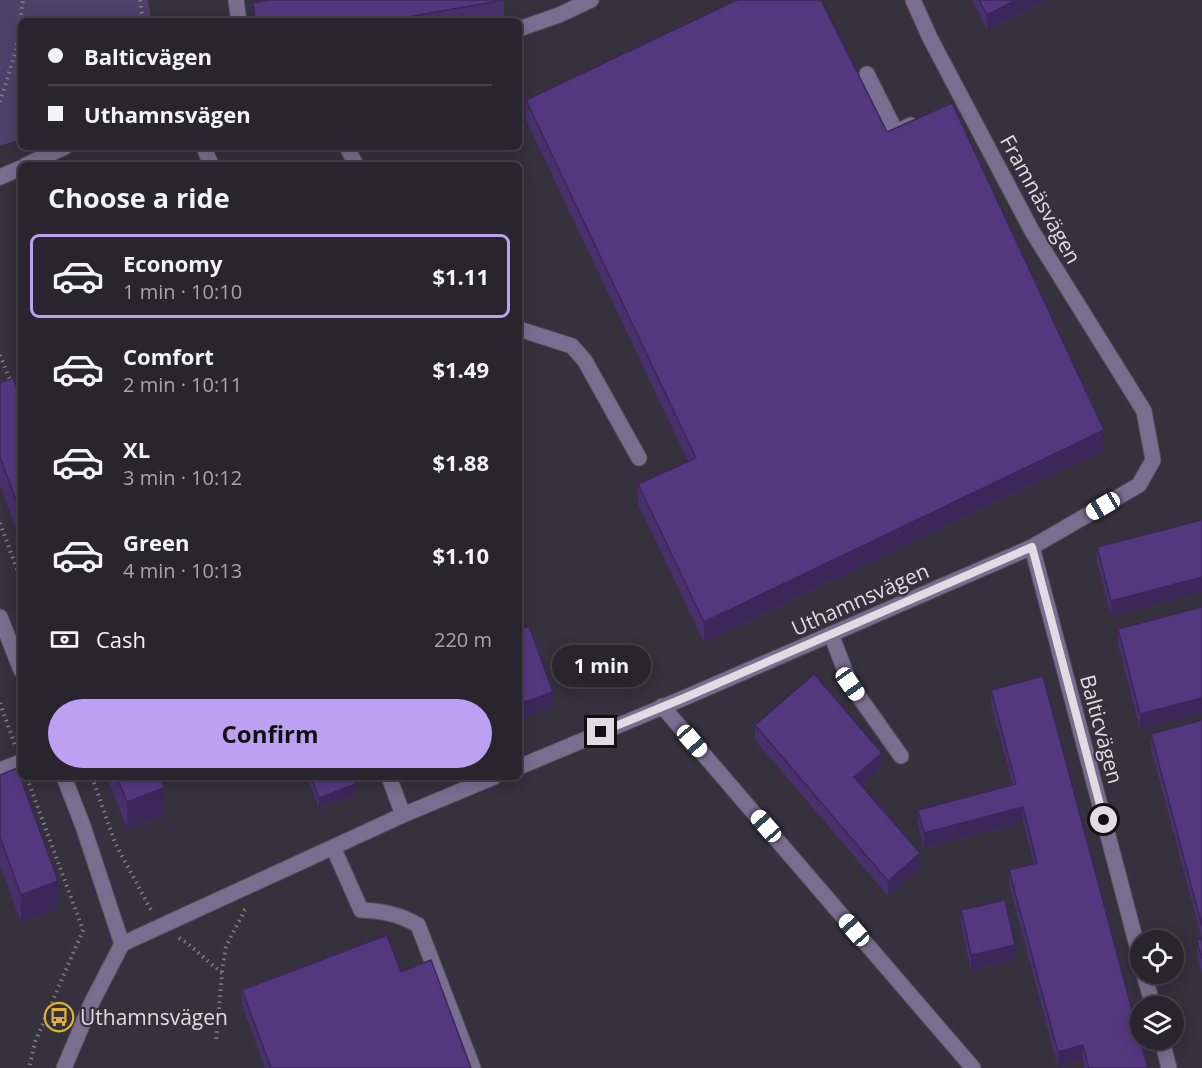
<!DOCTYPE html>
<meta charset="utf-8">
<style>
body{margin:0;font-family:"Open Sans",sans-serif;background:#302d36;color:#f1f3f6;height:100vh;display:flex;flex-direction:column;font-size:22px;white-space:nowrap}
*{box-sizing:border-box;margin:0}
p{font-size:20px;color:#a5a5aa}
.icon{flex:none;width:33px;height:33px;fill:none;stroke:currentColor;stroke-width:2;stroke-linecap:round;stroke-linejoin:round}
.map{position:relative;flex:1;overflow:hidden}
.drawer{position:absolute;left:18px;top:162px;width:504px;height:618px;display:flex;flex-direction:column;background:#28252e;border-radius:9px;box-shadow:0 3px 15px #0003,0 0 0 2px #44424a}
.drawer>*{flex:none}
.top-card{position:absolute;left:18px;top:18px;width:504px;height:132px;border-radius:9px;box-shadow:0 3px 15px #0003,0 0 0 2px #44424a;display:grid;align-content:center;height:132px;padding:0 30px;background:#28252e}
.controls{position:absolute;left:1130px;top:930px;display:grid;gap:12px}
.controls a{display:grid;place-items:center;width:54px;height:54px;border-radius:50%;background:#28252e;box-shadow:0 3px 15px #0003,0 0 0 2px #44424a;font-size:30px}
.end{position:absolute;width:27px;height:27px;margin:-14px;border:8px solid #dfdce4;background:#111;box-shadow:0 0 0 3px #111}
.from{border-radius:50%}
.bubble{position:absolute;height:42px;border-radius:21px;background:#28252e;box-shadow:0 3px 15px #0003,0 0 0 2px #44424a;font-size:20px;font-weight:700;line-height:42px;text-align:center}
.car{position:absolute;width:18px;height:36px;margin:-18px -9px;border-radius:8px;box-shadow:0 0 4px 2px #0007;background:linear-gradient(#fff 24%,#345 0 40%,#fff 0 76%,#345 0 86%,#fff 0)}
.top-card b{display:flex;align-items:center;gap:21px;height:57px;font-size:22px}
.top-card b+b{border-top:2px solid #44424a}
.top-card i{width:15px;height:15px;background:#f1f3f6}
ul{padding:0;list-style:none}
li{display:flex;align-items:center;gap:18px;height:84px;margin:0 12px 9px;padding:0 18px;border:3px solid transparent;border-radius:9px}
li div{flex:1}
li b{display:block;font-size:22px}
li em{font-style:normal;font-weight:700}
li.current{border-color:#bca0f2}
li>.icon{width:54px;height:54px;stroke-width:1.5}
h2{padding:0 30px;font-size:27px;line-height:72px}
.pay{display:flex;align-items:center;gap:15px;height:66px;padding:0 30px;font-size:22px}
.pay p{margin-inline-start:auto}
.cta{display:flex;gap:12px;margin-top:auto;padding:12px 30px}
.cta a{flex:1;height:69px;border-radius:36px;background:#bca0f2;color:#111;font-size:24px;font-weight:700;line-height:69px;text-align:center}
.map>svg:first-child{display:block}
.green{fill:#4f406a}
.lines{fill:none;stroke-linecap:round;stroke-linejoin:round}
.minor-casing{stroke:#54505b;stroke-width:17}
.path{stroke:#807d87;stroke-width:4;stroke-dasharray:1.5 4.5;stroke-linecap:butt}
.minor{stroke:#796e90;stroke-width:15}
.wall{fill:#48306d}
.shaded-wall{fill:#3b2759}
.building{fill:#54387f;stroke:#3b2759;stroke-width:1.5}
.route{stroke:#dfdce4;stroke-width:8}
.labels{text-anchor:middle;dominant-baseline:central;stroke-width:4.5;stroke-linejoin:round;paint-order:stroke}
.street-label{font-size:21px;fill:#dfdce4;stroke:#35313d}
.poi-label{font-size:21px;fill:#dfdce4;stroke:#35313d;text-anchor:start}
</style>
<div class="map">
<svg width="1202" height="1068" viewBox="0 0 1202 1068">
<rect width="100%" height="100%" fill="#35313d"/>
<path class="green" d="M 0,0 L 148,0 L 151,21 L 21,21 L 21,139 L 0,146 Z"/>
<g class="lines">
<g class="minor-casing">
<path id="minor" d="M 236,0 L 239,21
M 519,29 L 559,15 L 591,0
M 867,74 L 896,132 L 911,125
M 204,147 L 211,165
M 347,147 L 356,165
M 26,165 L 65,147
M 0,177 L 21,168
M 519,329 L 572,346 L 585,361 L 639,458
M 1032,547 L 1140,957
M 0,617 L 21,670
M 831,634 L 850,684 L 901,756
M 662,706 L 973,1068
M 519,767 L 684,698 L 1032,547 L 1139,485 L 1153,460 L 1144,411 L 1032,231 L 930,38 L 913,0
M 0,770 L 21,762
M 64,777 L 83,826 L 122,944
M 389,777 L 403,815
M 333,847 L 361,910 C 382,911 399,914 418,925 L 473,1068
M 1144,974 L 1153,1006
M 1162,1040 L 1169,1068
M 64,1068 L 92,1002 L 122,944 L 403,815 L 494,777"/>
</g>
<path class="path" d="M 140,0 L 143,21
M 0,102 L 16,50 L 23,0
M 0,355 L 12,385
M 0,523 L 21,580
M 0,703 L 15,745
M 92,777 L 115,843 L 151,910
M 27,778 L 83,930 L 35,1042 L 29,1068
M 179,938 L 187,943 L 222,973 L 216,1042
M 222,972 L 226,946 L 245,910 L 248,908"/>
<use href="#minor" class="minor"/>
</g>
<path class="wall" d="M 504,0 L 504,20 L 498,21 L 253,21 L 253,3 Z
M 972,0 L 1047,0 L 987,30 Z
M 526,100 L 887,132 L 1104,450 L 704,642 L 638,504 L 638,484 L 688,461 L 526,120 Z
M 0,383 L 21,399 L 21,561 L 19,556 L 19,532 L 18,533 L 0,485 Z
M 1202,520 L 1111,616 L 1097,562 L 1097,547 Z
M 1202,607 L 1140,729 L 1118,644 L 1118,629 Z
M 991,690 L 1148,1068 L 1085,1068 L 1083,1060 L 1058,1067 L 1009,885 L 1009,870 L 1034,864 L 1023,822 L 924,848 L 918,825 L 918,810 L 1013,785 L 991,705 Z
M 1202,720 L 1202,974 L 1197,955 L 1197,940 L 1202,939 L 1151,749 L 1151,734 Z
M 755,725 L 882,768 L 861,785 L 920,868 L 888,896 L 755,740 Z
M 0,775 L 58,909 L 21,922 L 0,865 Z
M 107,777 L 160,777 L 164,816 L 127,829 Z
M 307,777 L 353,777 L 356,794 L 319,808 Z
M 961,910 L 1015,960 L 971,970 L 961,925 Z
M 401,972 L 471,1068 L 265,1068 L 242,1005 L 242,990 Z"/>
<path class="shaded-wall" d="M 1016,0 L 1047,0 L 987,30 L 987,15 Z
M 1104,430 L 1104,450 L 704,642 L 704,622 Z
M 21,504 L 21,531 L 19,528 L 19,532 L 18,533 L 18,505 Z
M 1202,577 L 1202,592 L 1111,616 L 1111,601 Z
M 553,692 L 553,707 L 519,719 L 519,704 Z
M 1202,698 L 1202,713 L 1140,729 L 1140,714 Z
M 882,753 L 882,768 L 854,792 L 854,777 Z
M 356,784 L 356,794 L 319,808 L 319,798 Z
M 164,788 L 164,816 L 127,829 L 127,802 Z
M 1023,807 L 1023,822 L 924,848 L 924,833 Z
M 920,853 L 920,868 L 888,896 L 888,881 Z
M 58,881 L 58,909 L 21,922 L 21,895 Z
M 1015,945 L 1015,960 L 971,970 L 971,955 Z
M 1083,1045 L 1083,1060 L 1058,1067 L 1058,1052 Z"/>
<path class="building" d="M 268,0 L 504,0 L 385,21 L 255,21 L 253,3 Z
M 737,0 L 821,0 L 887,132 L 952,103 L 1104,430 L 704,622 L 638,484 L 696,458 L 526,100 Z
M 979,0 L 1016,0 L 987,15 Z
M 13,378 L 21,399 L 21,504 L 18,505 L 0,457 L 0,383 Z
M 1202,520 L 1202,577 L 1111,601 L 1097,547 Z
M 1202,607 L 1202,698 L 1140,714 L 1118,629 Z
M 529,626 L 553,692 L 519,704 L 519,630 Z
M 814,674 L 882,753 L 854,777 L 920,853 L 888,881 L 755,725 Z
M 1043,676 L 1140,1040 L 1148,1068 L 1089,1068 L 1083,1045 L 1058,1052 L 1009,870 L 1037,863 L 1023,807 L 924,833 L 918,810 L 1016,784 L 991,690 Z
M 1202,720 L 1202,926 L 1151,734 Z
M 17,768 L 58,881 L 21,895 L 0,837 L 0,775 Z
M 117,777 L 160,777 L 164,788 L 127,802 Z
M 311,777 L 353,777 L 356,784 L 319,798 Z
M 1005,900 L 1015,945 L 971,955 L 961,910 Z
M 387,935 L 401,972 L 431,960 L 471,1068 L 271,1068 L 242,990 Z
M 1202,939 L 1202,959 L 1197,940 Z"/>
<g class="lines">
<path class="route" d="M 601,732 L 684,698 L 1032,547 L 1104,820"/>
</g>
<defs>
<g id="bus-ring" transform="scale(1.5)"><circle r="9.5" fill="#35313d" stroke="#dbb233" stroke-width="1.5"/><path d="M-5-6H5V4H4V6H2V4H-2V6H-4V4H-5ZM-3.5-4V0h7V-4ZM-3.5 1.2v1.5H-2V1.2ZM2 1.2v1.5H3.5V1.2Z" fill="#dbb233"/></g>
</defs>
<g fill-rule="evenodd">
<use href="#bus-ring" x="59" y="1017"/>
</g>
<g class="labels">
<g class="street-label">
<text transform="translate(1041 199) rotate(61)">Framnäsvägen</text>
<text transform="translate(860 599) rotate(-24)">Uthamnsvägen</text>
<text transform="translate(1102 729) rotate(75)">Balticvägen</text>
</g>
<g class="poi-label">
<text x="80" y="1017">Uthamnsvägen</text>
</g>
</g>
</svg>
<div class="controls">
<a><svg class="icon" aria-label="locate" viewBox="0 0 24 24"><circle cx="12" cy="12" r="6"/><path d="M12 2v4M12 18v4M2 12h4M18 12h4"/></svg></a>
<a><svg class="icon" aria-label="layers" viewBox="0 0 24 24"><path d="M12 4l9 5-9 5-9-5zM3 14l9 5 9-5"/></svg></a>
</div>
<i class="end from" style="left:1104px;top:820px"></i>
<i class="end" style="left:601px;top:732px"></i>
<div class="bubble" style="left:552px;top:645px;width:99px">1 min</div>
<i class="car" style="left:1103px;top:506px;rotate:240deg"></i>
<i class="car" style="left:850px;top:684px;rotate:145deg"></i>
<i class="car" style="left:692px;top:741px;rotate:139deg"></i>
<i class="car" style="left:766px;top:826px;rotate:319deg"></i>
<i class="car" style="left:854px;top:930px;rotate:319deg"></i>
<div class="top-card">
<b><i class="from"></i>Balticvägen</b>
<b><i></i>Uthamnsvägen</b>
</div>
<section class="drawer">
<h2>Choose a ride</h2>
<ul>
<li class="current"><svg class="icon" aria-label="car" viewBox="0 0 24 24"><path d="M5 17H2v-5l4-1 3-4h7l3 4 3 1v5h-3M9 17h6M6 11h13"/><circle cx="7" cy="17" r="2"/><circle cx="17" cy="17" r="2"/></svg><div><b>Economy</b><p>1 min · 10:10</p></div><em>$1.11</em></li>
<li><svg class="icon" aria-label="car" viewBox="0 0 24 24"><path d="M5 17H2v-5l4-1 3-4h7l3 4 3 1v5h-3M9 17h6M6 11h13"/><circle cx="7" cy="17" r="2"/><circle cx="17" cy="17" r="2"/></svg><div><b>Comfort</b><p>2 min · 10:11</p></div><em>$1.49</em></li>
<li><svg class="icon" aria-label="car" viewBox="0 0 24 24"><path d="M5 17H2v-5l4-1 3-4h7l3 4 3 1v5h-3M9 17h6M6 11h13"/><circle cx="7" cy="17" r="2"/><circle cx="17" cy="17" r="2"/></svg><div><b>XL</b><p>3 min · 10:12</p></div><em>$1.88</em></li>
<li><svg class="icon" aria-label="car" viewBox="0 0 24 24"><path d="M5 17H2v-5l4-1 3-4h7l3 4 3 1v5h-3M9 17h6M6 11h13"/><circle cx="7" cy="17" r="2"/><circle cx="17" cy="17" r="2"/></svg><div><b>Green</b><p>4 min · 10:13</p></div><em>$1.10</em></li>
</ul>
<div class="pay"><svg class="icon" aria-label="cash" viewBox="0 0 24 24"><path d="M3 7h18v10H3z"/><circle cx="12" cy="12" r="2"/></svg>Cash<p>220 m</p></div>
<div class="cta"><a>Confirm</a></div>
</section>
</div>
